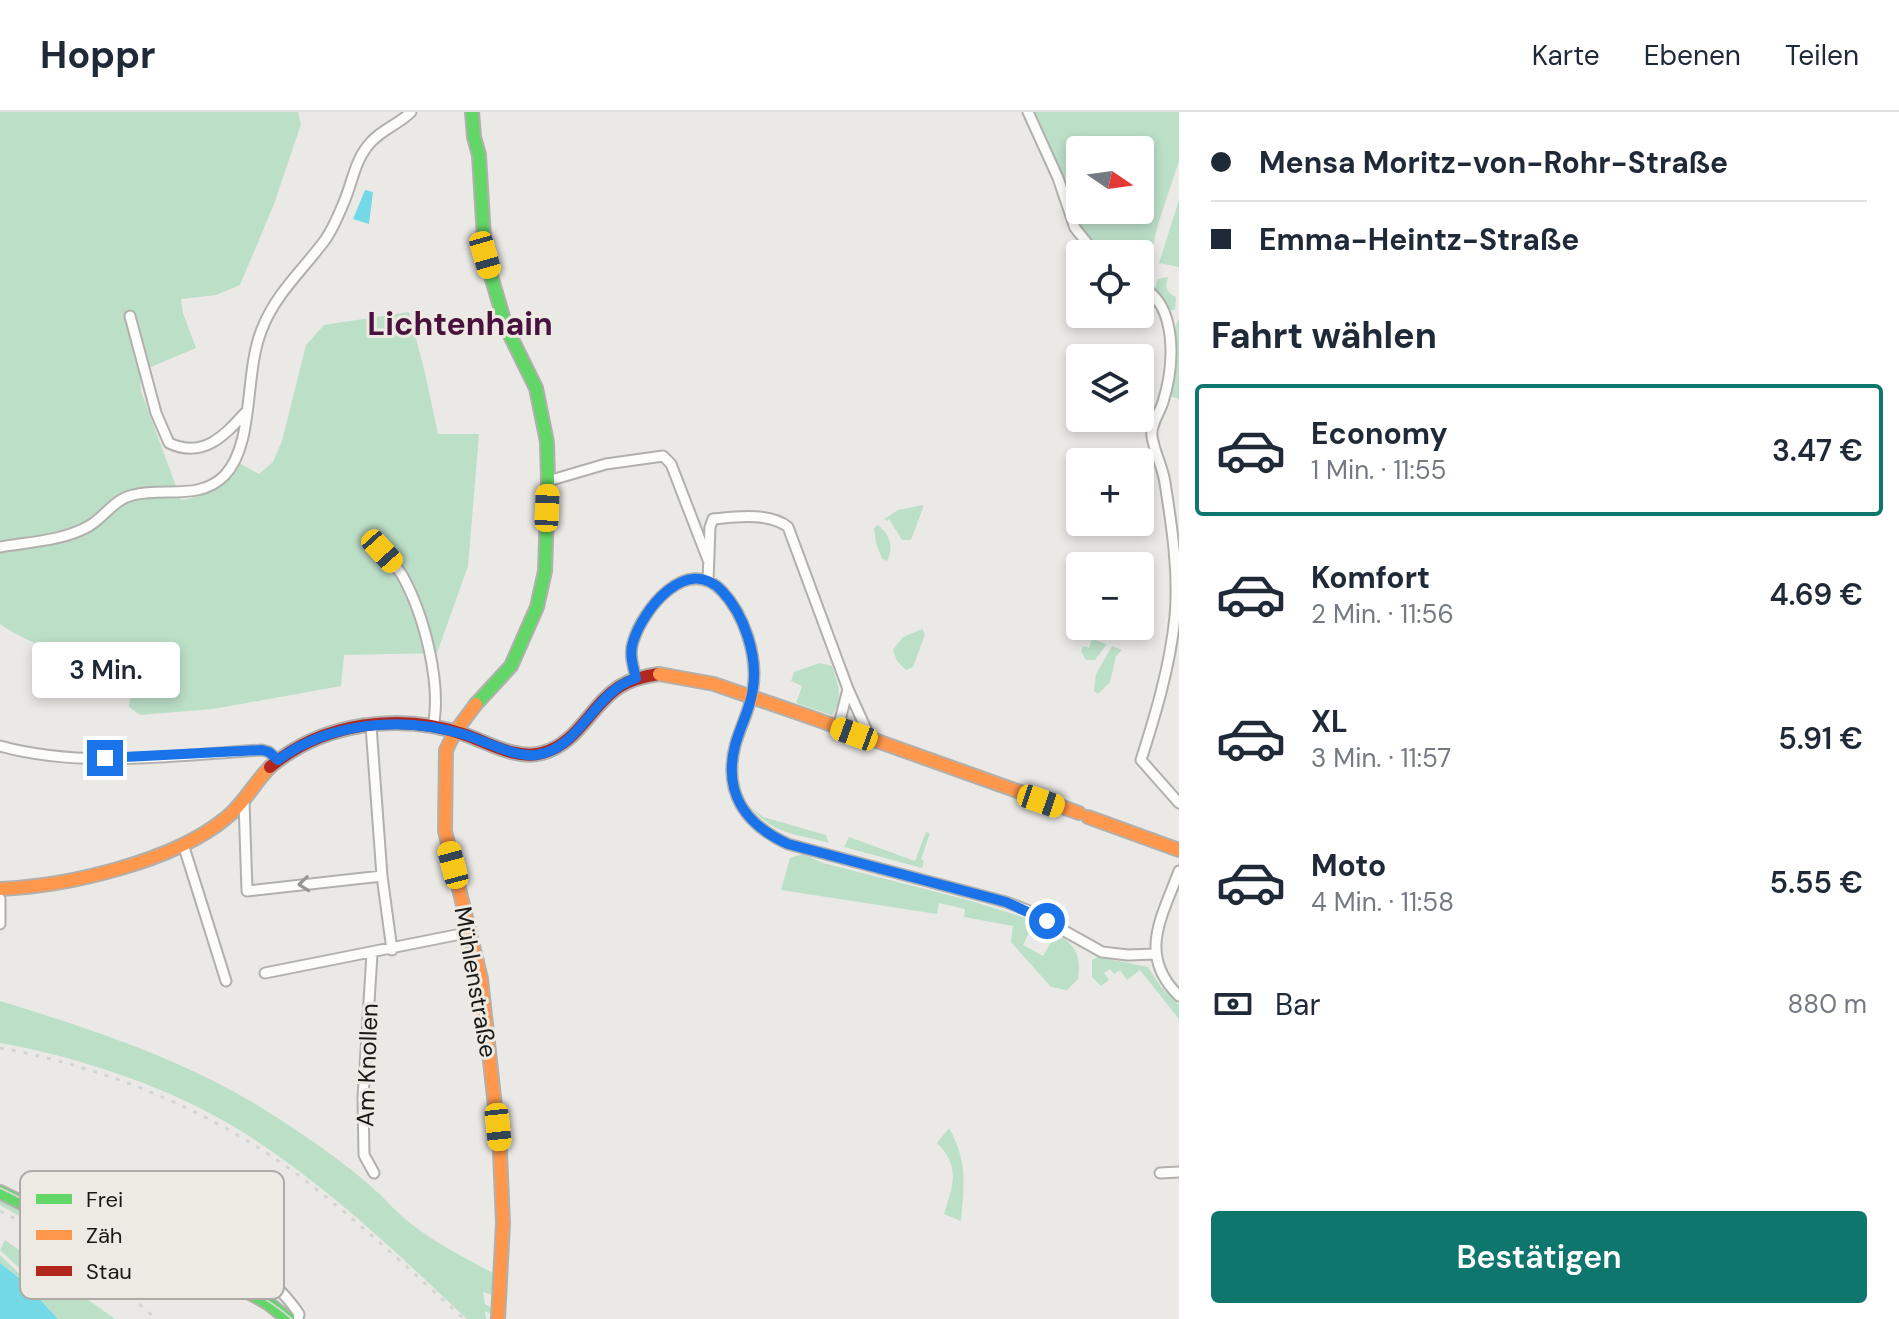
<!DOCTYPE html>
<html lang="de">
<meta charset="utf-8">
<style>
body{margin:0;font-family:"DM Sans",sans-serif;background:#f6f6f7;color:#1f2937;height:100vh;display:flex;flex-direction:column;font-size:30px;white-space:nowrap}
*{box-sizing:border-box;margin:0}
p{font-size:26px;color:#747a83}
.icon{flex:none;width:44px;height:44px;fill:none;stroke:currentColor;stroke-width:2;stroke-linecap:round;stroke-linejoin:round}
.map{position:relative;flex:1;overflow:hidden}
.panel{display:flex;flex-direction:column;background:#fff;width:720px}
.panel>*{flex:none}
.banner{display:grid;align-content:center;height:176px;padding:0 32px;background:#fff}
.needle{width:52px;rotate:103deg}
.controls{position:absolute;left:1066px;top:24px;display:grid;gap:16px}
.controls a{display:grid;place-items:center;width:88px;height:88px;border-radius:8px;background:#fff;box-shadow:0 4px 12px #0003;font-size:40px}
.end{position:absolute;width:36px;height:36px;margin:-18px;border:10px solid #1a73e8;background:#fff;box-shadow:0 0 0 4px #fff}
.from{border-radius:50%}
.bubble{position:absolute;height:56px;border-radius:8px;background:#fff;box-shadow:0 4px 12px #0003;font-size:26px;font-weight:600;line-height:56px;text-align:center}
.car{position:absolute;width:24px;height:48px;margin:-24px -12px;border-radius:10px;box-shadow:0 0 6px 2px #0007;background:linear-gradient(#f5c518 24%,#345 0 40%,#f5c518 0 76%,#345 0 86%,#f5c518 0)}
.banner b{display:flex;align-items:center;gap:28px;height:76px;font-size:30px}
.banner b+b{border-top:2px solid #e0e1e3}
.banner i{width:20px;height:20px;background:#1f2937}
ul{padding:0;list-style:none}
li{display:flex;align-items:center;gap:24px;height:132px;margin:0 16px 12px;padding:0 16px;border:4px solid transparent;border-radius:8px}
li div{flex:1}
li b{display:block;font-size:30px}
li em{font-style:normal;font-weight:600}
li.active{border-color:#0f766e}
li>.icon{width:72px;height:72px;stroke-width:1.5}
h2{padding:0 32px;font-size:36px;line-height:96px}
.pay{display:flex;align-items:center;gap:20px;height:88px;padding:0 32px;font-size:30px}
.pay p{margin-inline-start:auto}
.action{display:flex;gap:16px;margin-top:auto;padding:16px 32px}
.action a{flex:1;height:92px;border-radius:8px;background:#0f766e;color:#fff;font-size:32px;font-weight:600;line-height:92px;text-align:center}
header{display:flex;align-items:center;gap:48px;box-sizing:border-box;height:112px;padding:0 40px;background:#fff;border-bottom:2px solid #e0e1e3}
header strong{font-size:38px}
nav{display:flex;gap:44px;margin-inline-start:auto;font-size:28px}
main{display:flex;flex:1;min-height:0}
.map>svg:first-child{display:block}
.green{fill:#bcdfc8;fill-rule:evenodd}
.water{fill:#74d9e6}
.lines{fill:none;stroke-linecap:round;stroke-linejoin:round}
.street-casing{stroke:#b2b0ad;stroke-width:13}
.fast-casing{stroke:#b2b0ad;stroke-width:16}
.slow-casing{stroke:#b2b0ad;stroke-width:16}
.jam-casing{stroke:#b2b0ad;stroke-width:16}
.street{stroke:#fcfcfb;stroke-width:9}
.fast{stroke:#63d668;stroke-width:12}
.slow{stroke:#ff974d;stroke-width:12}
.jam{stroke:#b3261e;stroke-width:12}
.tram{stroke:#d4d4d2;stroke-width:2}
.rail{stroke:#d4d4d2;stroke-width:3;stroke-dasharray:4 8;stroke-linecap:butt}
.slow-bridge-casing{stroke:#b2b0ad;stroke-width:16;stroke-linecap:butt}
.slow-bridge{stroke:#ff974d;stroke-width:12}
.oneway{stroke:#969594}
.route{stroke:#1a73e8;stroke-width:10}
.labels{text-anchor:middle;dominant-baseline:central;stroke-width:6;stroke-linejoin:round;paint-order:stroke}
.street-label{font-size:24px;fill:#1a1816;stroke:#edeae3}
.district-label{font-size:32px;font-weight:bold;fill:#49123e;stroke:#edeae3}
.key{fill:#edeae3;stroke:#aeaba6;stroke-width:2}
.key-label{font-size:22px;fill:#1a1816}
</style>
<header>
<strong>Hoppr</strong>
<nav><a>Karte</a><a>Ebenen</a><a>Teilen</a></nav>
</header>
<main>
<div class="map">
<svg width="1179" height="1207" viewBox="0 0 1179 1207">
<rect width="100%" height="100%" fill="#ebe9e5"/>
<path class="green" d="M 0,0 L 298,0 L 301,12 L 274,92 L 240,173 L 216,183 L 181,187 L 183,201 L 196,236 L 146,257 L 140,266 L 141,279 L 181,388 C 206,385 221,369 237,350 L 259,362 L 273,350 L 282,329 L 306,233 L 324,213 L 409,200 L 425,261 L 438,322 L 479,322 L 468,454 L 437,541 L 344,543 L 341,574 L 213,597 L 140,603 L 129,595 L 132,575 L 128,547 C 80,548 40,539 0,512 Z
M 1031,0 L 1179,0 L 1179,49 L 1159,109 L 1144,170 L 1140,167 L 1140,142 C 1129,142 1112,145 1102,140 C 1076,127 1044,30 1031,0 ZM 1080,38 L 1140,38 L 1140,98 L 1080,98 Z
M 1179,88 L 1179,155 L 1159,151 Z
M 1168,165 C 1165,176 1166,180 1176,185 L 1175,198 L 1171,198 L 1155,176 L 1158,167 Z
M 1179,208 L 1179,287 L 1169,284 C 1174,264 1169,220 1179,208 Z
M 924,393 L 911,428 L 902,428 L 889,407 L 887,409 L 884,407 L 898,398 Z
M 878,413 C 890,423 894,435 887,449 L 882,447 L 876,431 L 874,416 Z
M 922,517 L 925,522 L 913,555 L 906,558 L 897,549 L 893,538 L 903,525 Z
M 1092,527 L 1107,532 L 1095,548 L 1086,548 L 1081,539 L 1083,534 L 1089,536 Z
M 1112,534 L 1122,538 L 1116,544 L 1110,570 L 1098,582 L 1094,579 L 1096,562 Z
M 820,551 L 832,554 C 837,570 846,590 831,603 L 796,591 L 802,574 L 791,569 L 794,560 Z
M 751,695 L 763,705 L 826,723 L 829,731 C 798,722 773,723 751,695 Z
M 926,720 L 930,721 L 921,747 L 924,749 L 922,756 L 844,735 L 849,725 L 915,749 Z
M 803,742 L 823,751 L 968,788 L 1029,807 L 1034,809 L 1023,833 L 1043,844 L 1056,822 C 1077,834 1081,843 1078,867 L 1067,878 L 1051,875 L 1011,830 L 1013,814 L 964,805 L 965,797 L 939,791 L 937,802 L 781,778 L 790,746 Z
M 1098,845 L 1148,855 L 1161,875 L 1179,893 L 1179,907 L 1140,858 L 1127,868 L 1120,858 L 1114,862 L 1110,857 L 1104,861 L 1109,868 L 1101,874 L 1092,865 L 1092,848 Z
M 0,889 C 94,918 193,950 276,1005 C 310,1027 344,1050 374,1077 C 386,1088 397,1101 410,1111 C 435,1131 465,1146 493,1161 L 492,1183 L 483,1180 L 485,1192 L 492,1196 L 491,1202 L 485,1199 L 486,1207 L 467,1207 C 396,1140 324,1071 241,1019 C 172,976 80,945 0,931 Z
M 949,1016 C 968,1050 964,1072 961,1109 L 944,1102 C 953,1073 961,1055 937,1031 Z
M 0,1085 L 79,1126 L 80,1132 L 108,1145 L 104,1158 L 49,1121 L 0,1093 Z
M 5,1128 L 115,1207 L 58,1207 L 23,1169 L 0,1151 L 0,1143 L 24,1166 L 26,1162 L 0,1138 Z"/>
<path class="water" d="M 365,78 L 373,80 L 369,112 L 353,107 Z
M 0,1151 L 23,1169 L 58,1207 L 0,1207 Z"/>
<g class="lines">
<g class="street-casing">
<path id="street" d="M 1028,0 L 1058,66 L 1075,116 L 1096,142
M 1140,174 C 1179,192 1174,255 1163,290 C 1160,300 1150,314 1152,324 C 1154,340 1163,355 1165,371 C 1172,415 1179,461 1175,505 C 1170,554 1156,601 1141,648 L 1179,691
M 130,204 L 156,301 L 169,331 C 203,347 224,324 245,301
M 548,369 L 606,352 L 663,344 L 671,352 L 708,448
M 0,435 C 28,430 63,429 89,414 C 105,405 114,387 133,383 C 165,375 200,389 225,363 C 255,331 244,260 262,217 C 276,181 303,158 325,128 C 333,117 339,102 344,90 C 353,69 355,46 372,29 C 383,17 399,12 411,0
M 382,439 C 389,447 397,455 402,463 C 424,502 442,572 433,615
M 708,469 L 710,415 L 713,407 C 735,405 769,400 788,415 L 848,577 L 871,628
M 636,566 C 633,554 629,542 633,530 C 643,497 687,442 722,479 C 744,502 758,544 753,576 C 751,596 740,615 735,634 C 723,681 746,713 788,732 L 1006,790 L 1027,798 L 1102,840 L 1128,843 L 1155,842
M 371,614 L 382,764 L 392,838
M 838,616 L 848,577
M 0,634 C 84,657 176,643 262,638 L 269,640 L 278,648
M 244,689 L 247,779 L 382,764
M 183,732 L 226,869
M 1179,759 C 1162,805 1137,843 1179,884
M 0,787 L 0,812
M 372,842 L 363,986 L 364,1043 L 374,1061
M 265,861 L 471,820
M 1160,1061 L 1179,1060
M 201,1160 C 229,1121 282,1176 299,1202 L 298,1207"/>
</g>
<g class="fast-casing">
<path id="fast" d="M 472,0 L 474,25 L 479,43 L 485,143 L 506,215 L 536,276 L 547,330 L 548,369 L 545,459 L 537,495 L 511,554 L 476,592
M 0,1080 L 113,1136 L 236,1173 L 268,1191 L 288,1207"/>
</g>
<g class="slow-casing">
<path id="slow" d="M 476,592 L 455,620 L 446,638 L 445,719 L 481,867 L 500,1040 L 503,1111 L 498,1207
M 807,604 L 1079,701
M 1088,705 L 1179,738
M 0,777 C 67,774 173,750 226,706 C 244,692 254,671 270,655"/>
</g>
<g class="jam-casing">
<path id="jam" d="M 270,655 C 323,610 401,600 466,623 C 489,631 516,648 542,641 C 578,632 590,594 619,575 C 631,567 645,564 659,562"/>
</g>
<use href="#street" class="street"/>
<use href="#fast" class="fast"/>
<use href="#slow" class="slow"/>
<use href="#jam" class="jam"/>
<path class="tram" d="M 0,1076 C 41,1095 80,1120 123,1136 C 186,1161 237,1159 292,1207"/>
<path class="rail" d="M 0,936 C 105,955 208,997 294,1060 C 354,1105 408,1156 464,1207
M 0,1099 C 57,1127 110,1165 156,1207"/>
<g class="slow-bridge-casing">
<path id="slow-bridge" d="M 659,562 L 714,572 L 807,604"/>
</g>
<use href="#slow-bridge" class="slow-bridge"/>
</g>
<defs><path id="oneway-chevron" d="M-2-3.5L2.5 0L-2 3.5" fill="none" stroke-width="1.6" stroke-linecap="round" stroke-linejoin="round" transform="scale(2)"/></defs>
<use class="oneway" href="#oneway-chevron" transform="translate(304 772) rotate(174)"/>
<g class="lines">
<path class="route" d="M 105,646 L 262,638 L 269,640 L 278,648 C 331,609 405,604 466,623 C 487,630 514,645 536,643 C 581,637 592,581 636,566 C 633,554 629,542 633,530 C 643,497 687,442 722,479 C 744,502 758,544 753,576 C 751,596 740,614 735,634 C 723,681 746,713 788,732 L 1006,790 L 1047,809"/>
</g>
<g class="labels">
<g class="street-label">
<text transform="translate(476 870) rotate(80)">Mühlenstraße</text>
<text transform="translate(367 953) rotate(-88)">Am Knollen</text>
</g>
<g class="district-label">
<text x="460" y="212">Lichtenhain</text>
</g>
</g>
<rect x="20" y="1059" width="264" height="128" rx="12" class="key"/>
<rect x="36" y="1082" width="36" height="10" fill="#63d668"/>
<rect x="36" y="1118" width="36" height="10" fill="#ff974d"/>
<rect x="36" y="1154" width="36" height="10" fill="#b3261e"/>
<g class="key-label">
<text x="86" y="1095">Frei</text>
<text x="86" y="1131">Zäh</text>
<text x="86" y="1167">Stau</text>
</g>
</svg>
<div class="controls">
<a><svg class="needle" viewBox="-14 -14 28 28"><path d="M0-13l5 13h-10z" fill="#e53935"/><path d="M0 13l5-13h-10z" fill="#747a83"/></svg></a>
<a><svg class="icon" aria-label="locate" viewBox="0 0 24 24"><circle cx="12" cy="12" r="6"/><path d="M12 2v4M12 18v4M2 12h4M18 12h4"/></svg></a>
<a><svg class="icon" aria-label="layers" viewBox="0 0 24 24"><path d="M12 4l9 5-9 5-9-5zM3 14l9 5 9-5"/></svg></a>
<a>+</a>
<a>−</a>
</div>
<i class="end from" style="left:1047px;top:809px"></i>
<i class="end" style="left:105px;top:646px"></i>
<div class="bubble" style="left:32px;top:530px;width:148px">3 Min.</div>
<i class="car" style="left:485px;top:143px;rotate:164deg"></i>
<i class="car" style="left:547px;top:396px;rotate:2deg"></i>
<i class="car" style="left:382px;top:439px;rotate:138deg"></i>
<i class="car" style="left:854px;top:622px;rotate:290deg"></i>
<i class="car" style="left:1041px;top:689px;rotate:109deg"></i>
<i class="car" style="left:453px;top:753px;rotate:345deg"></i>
<i class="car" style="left:498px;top:1015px;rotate:174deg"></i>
</div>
<section class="panel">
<div class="banner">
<b><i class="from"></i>Mensa Moritz-von-Rohr-Straße</b>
<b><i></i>Emma-Heintz-Straße</b>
</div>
<h2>Fahrt wählen</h2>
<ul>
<li class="active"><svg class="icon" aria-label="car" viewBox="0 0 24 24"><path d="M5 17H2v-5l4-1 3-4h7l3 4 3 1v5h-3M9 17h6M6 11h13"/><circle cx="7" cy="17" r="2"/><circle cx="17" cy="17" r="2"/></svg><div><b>Economy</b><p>1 Min. · 11:55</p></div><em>3.47 €</em></li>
<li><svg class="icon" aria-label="car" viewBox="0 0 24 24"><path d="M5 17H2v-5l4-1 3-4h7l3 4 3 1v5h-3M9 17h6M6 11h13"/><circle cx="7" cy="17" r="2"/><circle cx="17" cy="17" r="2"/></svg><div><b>Komfort</b><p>2 Min. · 11:56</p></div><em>4.69 €</em></li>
<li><svg class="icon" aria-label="car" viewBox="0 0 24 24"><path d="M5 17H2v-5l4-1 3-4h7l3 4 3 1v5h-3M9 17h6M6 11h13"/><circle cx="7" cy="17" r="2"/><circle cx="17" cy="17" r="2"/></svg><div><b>XL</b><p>3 Min. · 11:57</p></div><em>5.91 €</em></li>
<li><svg class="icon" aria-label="car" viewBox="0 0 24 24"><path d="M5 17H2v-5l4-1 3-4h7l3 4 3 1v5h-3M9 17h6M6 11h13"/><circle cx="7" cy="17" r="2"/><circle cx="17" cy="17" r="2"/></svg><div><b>Moto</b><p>4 Min. · 11:58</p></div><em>5.55 €</em></li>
</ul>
<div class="pay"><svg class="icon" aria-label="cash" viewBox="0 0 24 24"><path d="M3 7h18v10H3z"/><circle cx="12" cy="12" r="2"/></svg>Bar<p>880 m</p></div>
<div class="action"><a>Bestätigen</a></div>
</section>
</main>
